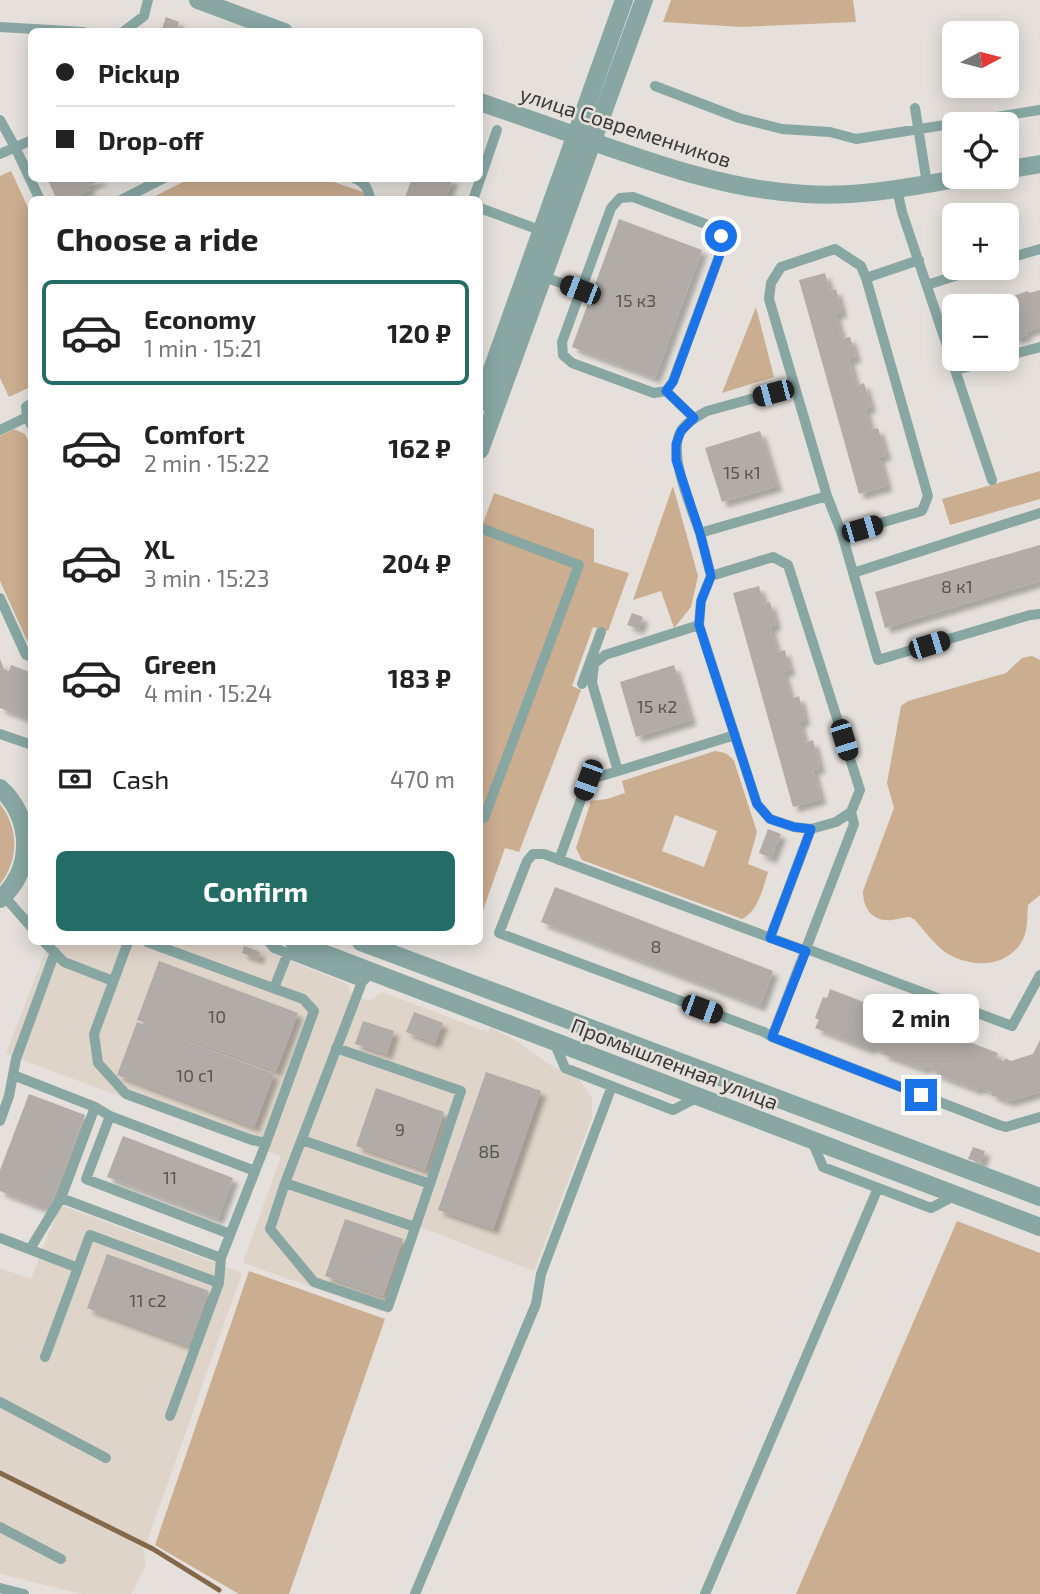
<!DOCTYPE html>
<meta charset="utf-8">
<style>
body{margin:0;font-family:"Exo 2",sans-serif;background:#f2f2f2;color:#222;height:100vh;display:flex;flex-direction:column;font-size:26px;white-space:nowrap}
*{box-sizing:border-box;margin:0}
p{font-size:23px;color:#767676}
.icon{flex:none;width:38px;height:38px;fill:none;stroke:currentColor;stroke-width:2;stroke-linecap:round;stroke-linejoin:round}
.map{position:relative;flex:1;overflow:hidden}
.details{position:absolute;left:28px;top:196px;width:455px;height:749px;display:flex;flex-direction:column;background:#fff;border-radius:10px;box-shadow:0 4px 18px #0003}
.details>*{flex:none}
.guide{position:absolute;left:28px;top:28px;width:455px;height:154px;border-radius:10px;box-shadow:0 4px 18px #0003;display:grid;align-content:center;height:154px;padding:0 28px;background:#fff}
.needle{width:46px;rotate:83deg}
.controls{position:absolute;left:942px;top:21px;display:grid;gap:14px}
.controls a{display:grid;place-items:center;width:77px;height:77px;border-radius:10px;background:#fff;box-shadow:0 4px 18px #0003;font-size:35px}
.end{position:absolute;width:32px;height:32px;margin:-16px;border:9px solid #1a73e8;background:#fff;box-shadow:0 0 0 4px #fff}
.from{border-radius:50%}
.bubble{position:absolute;height:49px;border-radius:10px;background:#fff;box-shadow:0 4px 18px #0003;font-size:23px;font-weight:700;line-height:49px;text-align:center}
.car{position:absolute;width:21px;height:42px;margin:-21px -10px;border-radius:9px;box-shadow:0 0 5px 2px #0007;background:linear-gradient(#222 24%,#8ab4d8 0 40%,#222 0 76%,#8ab4d8 0 86%,#222 0)}
.guide b{display:flex;align-items:center;gap:24px;height:66px;font-size:26px}
.guide b+b{border-top:2px solid #e0e0e0}
.guide i{width:18px;height:18px;background:#222}
ul{padding:0;list-style:none}
li{display:flex;align-items:center;gap:21px;height:105px;margin:0 14px 10px;padding:0 14px;border:4px solid transparent;border-radius:10px}
li div{flex:1}
li b{display:block;font-size:26px}
li em{font-style:normal;font-weight:700}
li.selected{border-color:#246d67}
li>.icon{width:63px;height:63px;stroke-width:1.5}
h2{padding:0 28px;font-size:32px;line-height:84px}
.pay{display:flex;align-items:center;gap:18px;height:77px;padding:0 28px;font-size:26px}
.pay p{margin-inline-start:auto}
.primary-button{display:flex;gap:14px;margin-top:auto;padding:14px 28px}
.primary-button a{flex:1;height:80px;border-radius:10px;background:#246d67;color:#fff;font-size:28px;font-weight:700;line-height:80px;text-align:center}
.map>svg:first-child{display:block}
.built{fill:#dfd4c9}
.green{fill:#cbad90;fill-rule:evenodd}
.lines{fill:none;stroke-linecap:round;stroke-linejoin:round}
.stream{stroke:#85684a;stroke-width:5}
.building{fill:#b1aca7;filter:url(#shadow)}
.service{stroke:#88a7a3;stroke-width:10}
.minor{stroke:#88a7a3;stroke-width:18}
.tertiary{stroke:#88a7a3;stroke-width:18}
.route{stroke:#1a73e8;stroke-width:9}
.labels{text-anchor:middle;dominant-baseline:central;stroke-width:5;stroke-linejoin:round;paint-order:stroke}
.number-label{font-size:18px;fill:#585552}
.street-label{font-size:21px;fill:#3a3836;stroke:#e5e0db}
</style>
<div class="map">
<svg width="1040" height="1594" viewBox="0 0 1040 1594">
<defs>
<filter id="shadow"><feDropShadow dx="5.5" dy="5.5" stdDeviation="2" flood-color="#0004"/></filter>
</defs>
<rect width="100%" height="100%" fill="#e5e0db"/>
<path class="built" d="M 49,942 L 242,942 L 348,984 L 350,992 L 369,1001 L 382,992 L 488,1032 L 490,1027 L 515,1040 L 552,1066 L 579,1079 L 592,1098 L 592,1117 L 534,1271 L 420,1227 L 389,1314 L 243,1263 L 281,1156 L 6,1054 Z
M 60,1205 L 242,1273 L 147,1542 L 143,1548 L 146,1565 L 131,1594 L 82,1594 L 0,1574 L 0,1268 L 31,1279 Z"/>
<path class="green" d="M 671,0 L 853,0 L 856,22 L 742,27 L 663,22 Z
M 11,171 L 31,214 L 32,386 L 9,397 L 0,378 L 0,176 Z
M 191,178 L 325,179 L 366,193 L 364,200 L 147,200 Z
M 756,307 L 774,377 L 722,393 Z
M 14,429 L 25,434 L 31,448 L 31,646 L 29,645 L 0,581 L 0,436 Z
M 1040,471 L 1040,499 L 950,525 L 942,499 Z
M 673,486 L 698,576 L 691,607 L 674,628 L 661,591 L 633,600 Z
M 494,493 L 594,529 L 594,562 L 629,573 L 608,631 L 593,627 L 572,686 L 581,690 L 519,852 L 505,848 L 481,916 L 480,915 L 480,532 Z
M 1032,656 L 1040,660 L 1040,895 L 1028,905 C 1027,915 1028,927 1024,937 C 1010,969 970,969 945,952 C 933,943 924,930 915,920 L 910,917 C 904,917 899,919 892,920 C 873,922 863,909 863,891 L 894,808 L 887,783 L 901,706 L 908,701 L 1006,673 L 1022,658 Z
M 715,751 C 724,752 729,754 734,761 L 757,832 L 748,864 L 768,872 C 763,888 758,912 742,919 L 582,860 L 576,848 L 591,801 L 607,799 L 625,793 L 622,781 ZM 675,815 L 717,831 L 704,867 L 662,851 Z
M 0,804 C 19,827 19,861 0,884 Z
M 957,1221 L 1040,1253 L 1040,1594 L 796,1594 Z
M 249,1271 L 385,1319 L 289,1594 L 239,1594 L 155,1545 Z"/>
<g class="lines">
<path class="stream" d="M 0,1473 L 153,1549 L 219,1590"/>
</g>
<path class="building" d="M 166,17 L 179,22 L 176,32 L 162,29 Z
M 47,178 L 104,178 L 88,186 L 90,190 L 74,198 L 72,194 L 61,200 L 57,200 Z
M 412,178 L 453,178 L 445,200 L 404,200 Z
M 619,219 L 702,250 L 655,378 L 572,347 Z
M 825,273 L 830,291 L 836,289 L 842,312 L 835,314 L 842,339 L 850,337 L 856,357 L 849,359 L 856,386 L 864,383 L 871,407 L 865,409 L 871,430 L 878,428 L 886,455 L 879,457 L 887,486 L 859,494 L 799,280 Z
M 1040,290 L 1040,327 L 1026,332 L 1027,335 L 1015,339 L 1014,336 L 1006,338 L 1006,306 L 970,306 L 969,303 L 987,297 L 989,304 L 1028,291 L 1029,293 Z
M 760,431 L 777,486 L 722,502 L 705,448 Z
M 1040,545 L 1040,581 L 885,628 L 875,592 Z
M 759,586 L 764,604 L 770,602 L 776,625 L 770,627 L 777,652 L 785,650 L 787,660 L 790,670 L 783,672 L 791,699 L 799,696 L 805,720 L 799,722 L 805,743 L 813,740 L 820,768 L 813,770 L 821,799 L 793,807 L 733,593 Z
M 632,613 L 643,617 L 639,629 L 627,625 Z
M 0,659 L 4,669 L 9,671 L 11,665 L 30,672 L 28,677 L 32,679 L 32,720 L 0,708 Z
M 674,665 L 691,720 L 636,737 L 620,682 Z
M 768,829 L 781,834 L 771,858 L 759,853 Z
M 555,887 L 773,971 L 760,1006 L 541,922 Z
M 244,946 L 260,952 L 258,959 L 242,953 Z
M 159,961 L 298,1013 L 276,1071 L 137,1020 Z
M 830,989 L 884,1010 L 883,1012 L 900,1019 L 901,1016 L 998,1053 L 996,1058 L 1004,1061 L 1005,1058 L 1011,1061 L 1033,1054 L 1040,1040 L 1040,1092 L 1009,1101 L 991,1095 L 992,1092 L 979,1087 L 978,1090 L 936,1074 L 938,1071 L 925,1066 L 924,1069 L 883,1054 L 884,1051 L 871,1046 L 870,1049 L 815,1028 L 819,1020 L 815,1018 L 823,997 L 827,998 Z
M 414,1012 L 443,1023 L 435,1043 L 406,1032 Z
M 363,1021 L 394,1031 L 387,1054 L 355,1044 Z
M 137,1022 L 274,1074 L 254,1127 L 117,1075 Z
M 486,1072 L 541,1091 L 493,1229 L 438,1210 Z
M 376,1088 L 444,1112 L 425,1170 L 356,1146 Z
M 29,1094 L 85,1115 L 49,1210 L 0,1191 L 0,1170 Z
M 123,1136 L 233,1178 L 218,1219 L 107,1177 Z
M 973,1147 L 985,1151 L 981,1163 L 968,1159 Z
M 345,1219 L 403,1239 L 383,1296 L 325,1276 Z
M 107,1254 L 209,1291 L 189,1346 L 87,1308 Z"/>
<g class="lines">
<path class="service" d="M 0,27 L 84,32
M 123,32 L 144,16 L 148,0
M 655,86 L 739,118 L 782,129 L 830,132 L 856,139 L 1040,110
M 915,108 L 927,184
M 0,120 L 15,147 L 40,200
M 0,154 L 32,140
M 354,178 C 364,182 369,188 370,200
M 897,189 L 902,212 L 992,480
M 633,197 L 711,226 L 721,236 L 721,251 L 673,381 L 666,391 L 654,393 L 572,363 L 563,355 L 562,342 L 611,208 L 620,198 Z
M 121,200 L 164,178
M 473,200 L 497,130
M 480,208 L 545,232
M 1006,259 L 1040,249
M 539,275 L 591,294
M 866,278 L 861,266 L 835,249 L 781,267 L 771,283 L 769,299 L 827,496 L 842,534 L 922,511 L 928,496 L 866,278 L 919,260
M 927,285 L 980,268
M 1006,356 L 1040,347
M 956,370 L 998,359
M 795,387 L 707,411 C 698,416 686,422 681,431 C 667,453 692,510 700,533 L 827,496
M 666,391 L 694,418
M 32,403 L 26,407 L 27,417 L 32,426
M 0,430 L 27,417
M 480,528 L 579,565 L 484,818 L 480,816
M 700,533 L 711,576 L 701,601 L 699,625 L 757,804 L 770,819 L 794,827 L 811,829 L 836,822 L 851,812 L 860,790 L 788,565 L 773,557 L 711,576
M 842,534 L 878,660 L 1030,615 L 1040,614
M 853,573 L 1040,513
M 0,598 L 26,655 L 32,657
M 699,625 L 605,655 L 594,664 L 592,683 L 618,771 L 735,735
M 582,684 L 601,632
M 0,734 L 32,745
M 559,860 L 588,780 L 618,771
M 4,896 L 32,928
M 770,938 L 811,829
M 44,942 L 64,962 L 113,981
M 128,942 L 94,1034 L 98,1063 L 126,1094 L 252,1140 L 266,1143
M 147,942 L 303,999 L 314,1011 L 266,1143 L 221,1258 L 219,1283
M 269,942 L 274,948 L 362,982 L 366,978
M 807,949 L 1012,1026 L 1040,975
M 806,951 L 544,854 L 533,854 L 527,861 L 499,933 L 764,1032 L 772,1037 L 999,1125 L 1006,1127 L 1040,1117
M 362,982 L 285,1183 L 270,1229 L 314,1282 L 388,1307 L 430,1184
M 274,988 L 288,953
M 772,1037 L 854,824 L 851,812
M 554,1042 L 565,1068 L 673,1110 L 698,1097
M 13,1075 L 95,1107 L 110,1116
M 0,1121 L 9,1096 L 16,1059 L 55,952
M 302,1140 L 430,1184 L 461,1091 L 336,1048
M 812,1141 L 823,1167 L 931,1208 L 956,1195
M 285,1183 L 415,1227
M 61,1198 L 221,1258
M 230,1234 L 86,1179 L 110,1116 L 255,1171
M 0,1238 L 78,1268
M 30,1249 L 61,1198 L 95,1107
M 45,1357 L 90,1235 L 219,1283 L 170,1416
M 0,1402 L 106,1458
M 0,1527 L 61,1559
M 0,1588 L 24,1594
M 415,1594 L 536,1304 L 541,1274 L 612,1086
M 705,1594 L 878,1188"/>
<path class="minor" d="M 198,0 L 284,32
M 480,102 C 514,114 550,126 585,139 C 656,164 729,190 805,194 C 860,198 915,186 968,177
M 1006,170 L 1040,164
M 480,403 L 624,0
M 480,450 L 644,0"/>
<path class="tertiary" d="M 0,788 C 33,817 34,871 0,899
M 294,942 L 1040,1227
M 361,942 L 1040,1197"/>
</g>
<g class="lines">
<path class="route" d="M 721,236 L 721,251 L 673,382 L 666,391 L 694,418 L 681,431 L 676,444 L 676,460 L 700,533 L 711,576 L 701,601 L 699,625 L 757,804 L 770,819 L 794,827 L 811,829 L 770,938 L 806,951 L 772,1037 L 921,1095"/>
</g>
<g class="labels">
<g class="number-label">
<text x="636" y="300">15 к3</text>
<text x="742" y="472">15 к1</text>
<text x="957" y="586">8 к1</text>
<text x="657" y="706">15 к2</text>
<text x="656" y="946">8</text>
<text x="217" y="1016">10</text>
<text x="195" y="1075">10 с1</text>
<text x="400" y="1129">9</text>
<text x="489" y="1151">8Б</text>
<text x="170" y="1177">11</text>
<text x="148" y="1300">11 с2</text>
</g>
<g class="street-label">
<text transform="translate(626 126) rotate(18)">улица Современников</text>
<text transform="translate(675 1063) rotate(21)">Промышленная улица</text>
</g>
</g>
</svg>
<div class="controls">
<a><svg class="needle" viewBox="-14 -14 28 28"><path d="M0-13l5 13h-10z" fill="#e53935"/><path d="M0 13l5-13h-10z" fill="#767676"/></svg></a>
<a><svg class="icon" aria-label="locate" viewBox="0 0 24 24"><circle cx="12" cy="12" r="6"/><path d="M12 2v4M12 18v4M2 12h4M18 12h4"/></svg></a>
<a>+</a>
<a>−</a>
</div>
<i class="end from" style="left:721px;top:236px"></i>
<i class="end" style="left:921px;top:1095px"></i>
<div class="bubble" style="left:863px;top:994px;width:116px">2 min</div>
<i class="car" style="left:580px;top:290px;rotate:291deg"></i>
<i class="car" style="left:773px;top:393px;rotate:255deg"></i>
<i class="car" style="left:862px;top:529px;rotate:74deg"></i>
<i class="car" style="left:929px;top:645px;rotate:73deg"></i>
<i class="car" style="left:844px;top:740px;rotate:163deg"></i>
<i class="car" style="left:588px;top:780px;rotate:200deg"></i>
<i class="car" style="left:702px;top:1009px;rotate:110deg"></i>
<div class="guide">
<b><i class="from"></i>Pickup</b>
<b><i></i>Drop-off</b>
</div>
<section class="details">
<h2>Choose a ride</h2>
<ul>
<li class="selected"><svg class="icon" aria-label="car" viewBox="0 0 24 24"><path d="M5 17H2v-5l4-1 3-4h7l3 4 3 1v5h-3M9 17h6M6 11h13"/><circle cx="7" cy="17" r="2"/><circle cx="17" cy="17" r="2"/></svg><div><b>Economy</b><p>1 min · 15:21</p></div><em>120 ₽</em></li>
<li><svg class="icon" aria-label="car" viewBox="0 0 24 24"><path d="M5 17H2v-5l4-1 3-4h7l3 4 3 1v5h-3M9 17h6M6 11h13"/><circle cx="7" cy="17" r="2"/><circle cx="17" cy="17" r="2"/></svg><div><b>Comfort</b><p>2 min · 15:22</p></div><em>162 ₽</em></li>
<li><svg class="icon" aria-label="car" viewBox="0 0 24 24"><path d="M5 17H2v-5l4-1 3-4h7l3 4 3 1v5h-3M9 17h6M6 11h13"/><circle cx="7" cy="17" r="2"/><circle cx="17" cy="17" r="2"/></svg><div><b>XL</b><p>3 min · 15:23</p></div><em>204 ₽</em></li>
<li><svg class="icon" aria-label="car" viewBox="0 0 24 24"><path d="M5 17H2v-5l4-1 3-4h7l3 4 3 1v5h-3M9 17h6M6 11h13"/><circle cx="7" cy="17" r="2"/><circle cx="17" cy="17" r="2"/></svg><div><b>Green</b><p>4 min · 15:24</p></div><em>183 ₽</em></li>
</ul>
<div class="pay"><svg class="icon" aria-label="cash" viewBox="0 0 24 24"><path d="M3 7h18v10H3z"/><circle cx="12" cy="12" r="2"/></svg>Cash<p>470 m</p></div>
<div class="primary-button"><a>Confirm</a></div>
</section>
</div>
